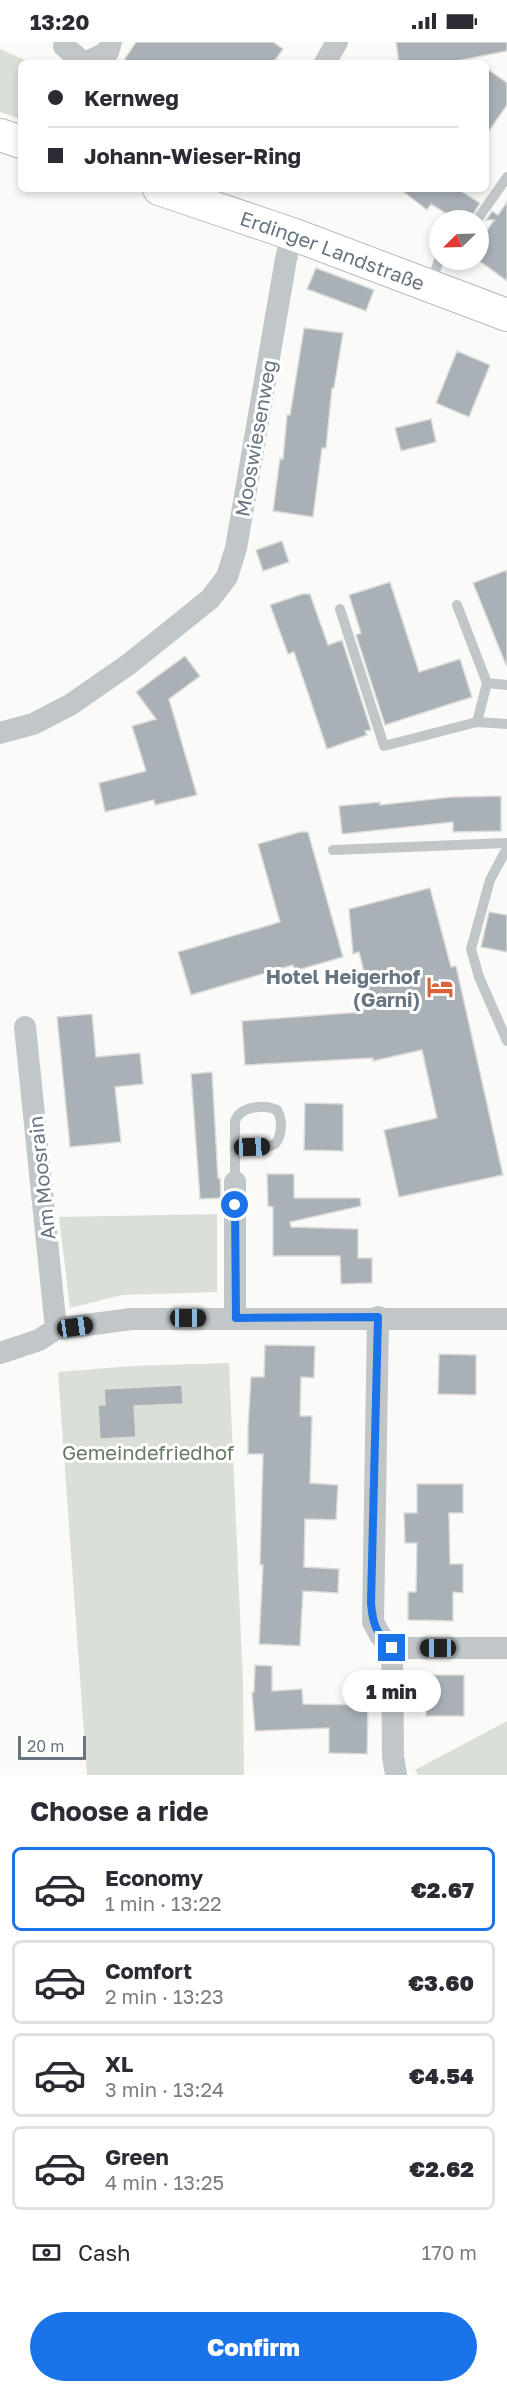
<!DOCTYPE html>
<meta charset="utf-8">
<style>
body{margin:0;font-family:"Golos Text",sans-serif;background:#f2f2f3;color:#2b2b33;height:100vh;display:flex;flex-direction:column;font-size:22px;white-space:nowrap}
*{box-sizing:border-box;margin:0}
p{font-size:20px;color:#7c7c81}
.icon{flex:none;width:33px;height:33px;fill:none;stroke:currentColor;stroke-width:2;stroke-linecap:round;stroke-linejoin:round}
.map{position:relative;height:1733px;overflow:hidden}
.details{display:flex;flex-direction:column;background:#fff;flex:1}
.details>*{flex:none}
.hud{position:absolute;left:18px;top:18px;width:471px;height:132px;border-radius:9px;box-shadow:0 3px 9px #0003;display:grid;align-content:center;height:132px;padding:0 30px;background:#fff}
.needle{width:39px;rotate:247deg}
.tools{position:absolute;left:429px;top:168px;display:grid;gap:12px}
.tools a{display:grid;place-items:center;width:60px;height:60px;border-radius:50%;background:#fff;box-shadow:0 3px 9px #0003;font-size:30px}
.scale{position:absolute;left:18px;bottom:15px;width:68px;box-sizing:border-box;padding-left:6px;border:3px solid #667581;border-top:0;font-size:16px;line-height:21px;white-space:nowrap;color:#667581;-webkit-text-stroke:4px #fff;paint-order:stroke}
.end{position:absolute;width:27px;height:27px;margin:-14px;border:8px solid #1a73e8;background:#fff;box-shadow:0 0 0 3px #fff}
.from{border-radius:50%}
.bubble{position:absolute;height:42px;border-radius:21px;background:#fff;box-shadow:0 3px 9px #0003;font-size:20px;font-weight:800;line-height:42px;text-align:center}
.car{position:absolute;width:18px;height:36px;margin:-18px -9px;border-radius:8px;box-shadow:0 0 4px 2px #0007;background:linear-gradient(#222 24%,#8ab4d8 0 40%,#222 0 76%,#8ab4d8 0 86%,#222 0)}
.hud b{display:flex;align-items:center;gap:21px;height:57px;font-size:22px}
.hud b+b{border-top:2px solid #e1e1e2}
.hud i{width:15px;height:15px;background:#2b2b33}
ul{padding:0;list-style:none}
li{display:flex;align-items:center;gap:18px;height:84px;margin:0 12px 9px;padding:0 18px;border:3px solid #e1e1e2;border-radius:9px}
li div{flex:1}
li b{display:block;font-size:22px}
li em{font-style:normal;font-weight:800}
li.current{border-color:#1a73e8}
li>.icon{width:54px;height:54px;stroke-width:1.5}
h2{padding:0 30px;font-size:27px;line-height:72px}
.pay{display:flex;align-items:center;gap:15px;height:66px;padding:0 30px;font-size:22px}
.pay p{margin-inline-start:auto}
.action{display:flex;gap:12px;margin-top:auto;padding:12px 30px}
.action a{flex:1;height:69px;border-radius:36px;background:#1a73e8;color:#fff;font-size:24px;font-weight:800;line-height:69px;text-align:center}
.status{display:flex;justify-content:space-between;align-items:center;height:42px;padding:0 30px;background:#fff;direction:ltr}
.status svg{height:16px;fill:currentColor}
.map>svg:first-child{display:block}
.green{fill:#dadfd7}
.building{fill:#a9b1b7;stroke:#dcdcda;stroke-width:1.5}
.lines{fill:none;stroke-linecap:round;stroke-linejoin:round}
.secondary-casing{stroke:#b6bbc0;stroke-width:34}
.lane{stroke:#c1c6c9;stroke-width:10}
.street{stroke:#c1c6c9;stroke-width:22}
.secondary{stroke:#fff;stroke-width:32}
.route{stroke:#1a73e8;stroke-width:8}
.labels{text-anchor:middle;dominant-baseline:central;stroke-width:6;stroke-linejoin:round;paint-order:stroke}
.street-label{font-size:20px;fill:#667581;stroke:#fff}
.poi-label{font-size:20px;font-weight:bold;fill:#667581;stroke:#fff;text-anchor:end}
.park-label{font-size:20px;fill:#687a65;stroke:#fff}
</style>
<div class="status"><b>13:20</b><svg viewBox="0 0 49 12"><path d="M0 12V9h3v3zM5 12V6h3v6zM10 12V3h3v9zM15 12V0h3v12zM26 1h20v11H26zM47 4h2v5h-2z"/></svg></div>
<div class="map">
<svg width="507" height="1733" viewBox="0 0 507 1733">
<rect width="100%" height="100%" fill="#fafaf8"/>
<path class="green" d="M 0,7 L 32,21 L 21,21 L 21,77 L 0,70 Z
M 217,1172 L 217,1250 L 122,1253 L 70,1266 L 59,1175 Z
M 229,1321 L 243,1641 L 244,1733 L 87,1733 L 58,1330 L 132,1324 Z
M 507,1679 L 507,1733 L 418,1733 L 415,1728 Z"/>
<path class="building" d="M 136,0 L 273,0 L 283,7 L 273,21 L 122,21 Z
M 396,0 L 507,0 L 507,9 L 447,21 L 399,21 Z
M 486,26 L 507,41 L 507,63 L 486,93 Z
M 400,147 L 458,147 L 480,161 L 470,178 L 456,178 L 431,162 L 427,168 Z
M 507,160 L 507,239 L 478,218 L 478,202 L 494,178 L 486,178 L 492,169 L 498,173 Z
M 316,226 L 374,248 L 366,269 L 307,247 Z
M 304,286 L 343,291 L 334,346 L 332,346 L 326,406 L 322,406 L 313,475 L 273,469 L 280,416 L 283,417 L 287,373 L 290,373 Z
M 457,309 L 490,323 L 469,375 L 436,361 Z
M 431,377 L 436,400 L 401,409 L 395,386 Z
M 282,499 L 289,520 L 263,529 L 256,508 Z
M 507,528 L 507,623 L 506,623 L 473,541 Z
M 390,540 L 419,630 L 460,617 L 472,655 L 385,683 L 356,593 L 361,591 L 349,553 Z
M 302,552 L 310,552 L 328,603 L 342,598 L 371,688 L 365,689 L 367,693 L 327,707 L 294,610 L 288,612 L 270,563 Z
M 185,614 L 200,634 L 169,657 L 197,753 L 155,763 L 154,758 L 105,770 L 99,741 L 146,729 L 132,684 L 156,677 L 136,650 Z
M 501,754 L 501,789 L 453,790 L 453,780 L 342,792 L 339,764 L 380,760 L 380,763 L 452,755 Z
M 300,790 L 308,790 L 343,915 L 294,929 L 293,923 L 191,953 L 178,910 L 280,880 L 258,802 Z
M 430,846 L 451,925 L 456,924 L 503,1133 L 399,1155 L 384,1088 L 437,1076 L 422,1008 L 373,1019 L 373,1016 L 245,1023 L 242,979 L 362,970 L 358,951 L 369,949 L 359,910 L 353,912 L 349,867 Z
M 489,870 L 507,873 L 507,910 L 481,905 Z
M 92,972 L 96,1015 L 140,1011 L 143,1042 L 115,1045 L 121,1100 L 70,1105 L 57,975 Z
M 212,1030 L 218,1136 L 220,1136 L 221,1156 L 200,1157 L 191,1032 Z
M 305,1061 L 343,1062 L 343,1109 L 304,1108 Z
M 267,1132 L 294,1132 L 294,1156 L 360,1156 L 361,1164 L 290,1180 L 291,1185 L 358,1187 L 358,1216 L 372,1216 L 372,1241 L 341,1242 L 340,1214 L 273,1214 L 273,1165 L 268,1164 Z
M 265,1303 L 315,1304 L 314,1336 L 301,1335 L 300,1374 L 312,1374 L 310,1441 L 338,1443 L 336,1478 L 305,1477 L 304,1525 L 339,1527 L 338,1551 L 303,1549 L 300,1604 L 259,1602 L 263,1523 L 260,1523 L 263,1412 L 248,1412 L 248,1386 L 251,1335 L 264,1335 Z
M 439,1312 L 476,1313 L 476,1353 L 438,1352 Z
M 182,1343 L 183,1362 L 134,1364 L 136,1395 L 100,1397 L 98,1363 L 105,1363 L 104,1347 Z
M 417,1442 L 463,1442 L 463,1471 L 449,1471 L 450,1522 L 463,1522 L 463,1551 L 453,1550 L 453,1579 L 408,1578 L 408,1550 L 416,1550 L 417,1501 L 405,1501 L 404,1471 L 417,1471 Z
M 255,1623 L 272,1624 L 272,1649 L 302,1647 L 303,1662 L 368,1663 L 367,1712 L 329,1711 L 329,1686 L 255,1689 L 252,1650 L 254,1650 Z
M 426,1633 L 464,1633 L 464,1674 L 426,1674 Z"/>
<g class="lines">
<g class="secondary-casing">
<g id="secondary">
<path d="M 0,93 L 21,100"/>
<path id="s1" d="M 159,147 L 292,192 L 507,273"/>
</g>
</g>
<path class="lane" d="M 477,178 L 507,135
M 431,240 L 440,216
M 457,563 L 487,641 L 507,643
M 340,567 L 384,704 L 477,680 L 507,682
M 477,680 L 487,641
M 507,806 L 490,838 L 471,907 L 479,935 L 507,999
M 333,808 L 507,801
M 235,1140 L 235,1079 C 240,1064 265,1062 277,1068 C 283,1078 282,1094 275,1102 L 270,1104 L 235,1105"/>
<path class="street" d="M 66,0 L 64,4 L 84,21
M 85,21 L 108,10 L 111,0
M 325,21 L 337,0
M 0,691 L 33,682 L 70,663 L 129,622 L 210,557 L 227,535 L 236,506 L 286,217 L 292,192
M 25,985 L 56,1287
M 235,1140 L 235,1276
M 378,1275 L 373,1580 L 380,1593 L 392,1606 L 507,1606
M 0,1311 L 39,1298 L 56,1287 L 131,1277 L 507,1277
M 392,1606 L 393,1714 L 396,1733"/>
<use href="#secondary" class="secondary"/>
</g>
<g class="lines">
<path class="route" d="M 235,1163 L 236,1276 L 378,1275 L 371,1561 C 373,1584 376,1590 392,1606"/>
</g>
<defs>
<g id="hotel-bare" transform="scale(2.07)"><path d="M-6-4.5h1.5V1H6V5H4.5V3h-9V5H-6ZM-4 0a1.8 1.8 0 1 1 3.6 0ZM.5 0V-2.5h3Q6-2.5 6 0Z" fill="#da6238" stroke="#fff" stroke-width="2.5" paint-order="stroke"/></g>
</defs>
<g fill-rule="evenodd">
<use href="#hotel-bare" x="440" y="945"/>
</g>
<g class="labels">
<g class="street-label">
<text stroke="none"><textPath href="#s1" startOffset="184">Erdinger Landstraße</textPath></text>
<text transform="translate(255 396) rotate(-80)">Mooswiesenweg</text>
<text transform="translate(41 1136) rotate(-96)">Am Moosrain</text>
</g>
<g class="poi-label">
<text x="420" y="934">Hotel Heigerhof<tspan x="420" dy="23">(Garni)</tspan></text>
</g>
<g class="park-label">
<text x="148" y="1410">Gemeindefriedhof</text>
</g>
</g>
</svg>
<div class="tools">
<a><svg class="needle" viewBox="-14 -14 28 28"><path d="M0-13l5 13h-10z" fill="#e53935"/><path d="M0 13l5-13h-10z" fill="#7c7c81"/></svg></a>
</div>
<div class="scale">20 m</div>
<i class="end from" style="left:235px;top:1163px"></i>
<i class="end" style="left:392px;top:1606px"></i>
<div class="bubble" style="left:342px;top:1628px;width:99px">1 min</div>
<i class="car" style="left:252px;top:1105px;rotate:88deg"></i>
<i class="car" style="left:188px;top:1276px;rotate:90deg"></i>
<i class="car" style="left:75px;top:1285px;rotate:82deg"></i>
<i class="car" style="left:438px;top:1606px;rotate:270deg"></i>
<div class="hud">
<b><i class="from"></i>Kernweg</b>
<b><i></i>Johann-Wieser-Ring</b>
</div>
</div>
<section class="details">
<h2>Choose a ride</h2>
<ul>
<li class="current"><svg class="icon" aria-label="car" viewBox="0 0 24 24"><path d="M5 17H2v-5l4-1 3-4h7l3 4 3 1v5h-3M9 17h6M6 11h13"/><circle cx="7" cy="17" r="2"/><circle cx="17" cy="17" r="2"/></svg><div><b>Economy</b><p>1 min · 13:22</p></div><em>€2.67</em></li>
<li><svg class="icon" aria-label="car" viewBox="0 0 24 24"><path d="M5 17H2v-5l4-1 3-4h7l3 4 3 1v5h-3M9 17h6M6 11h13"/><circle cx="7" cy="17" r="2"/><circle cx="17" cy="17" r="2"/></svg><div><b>Comfort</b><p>2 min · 13:23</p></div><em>€3.60</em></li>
<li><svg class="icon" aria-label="car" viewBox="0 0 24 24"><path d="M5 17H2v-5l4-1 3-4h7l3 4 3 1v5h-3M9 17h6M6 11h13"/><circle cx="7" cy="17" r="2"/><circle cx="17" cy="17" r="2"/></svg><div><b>XL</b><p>3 min · 13:24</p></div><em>€4.54</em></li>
<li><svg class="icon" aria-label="car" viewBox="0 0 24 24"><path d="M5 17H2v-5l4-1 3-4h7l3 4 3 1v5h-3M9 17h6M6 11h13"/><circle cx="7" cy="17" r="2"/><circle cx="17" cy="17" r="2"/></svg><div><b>Green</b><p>4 min · 13:25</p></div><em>€2.62</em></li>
</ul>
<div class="pay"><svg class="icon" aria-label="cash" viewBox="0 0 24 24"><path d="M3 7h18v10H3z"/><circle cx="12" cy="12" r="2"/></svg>Cash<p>170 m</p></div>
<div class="action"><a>Confirm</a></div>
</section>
